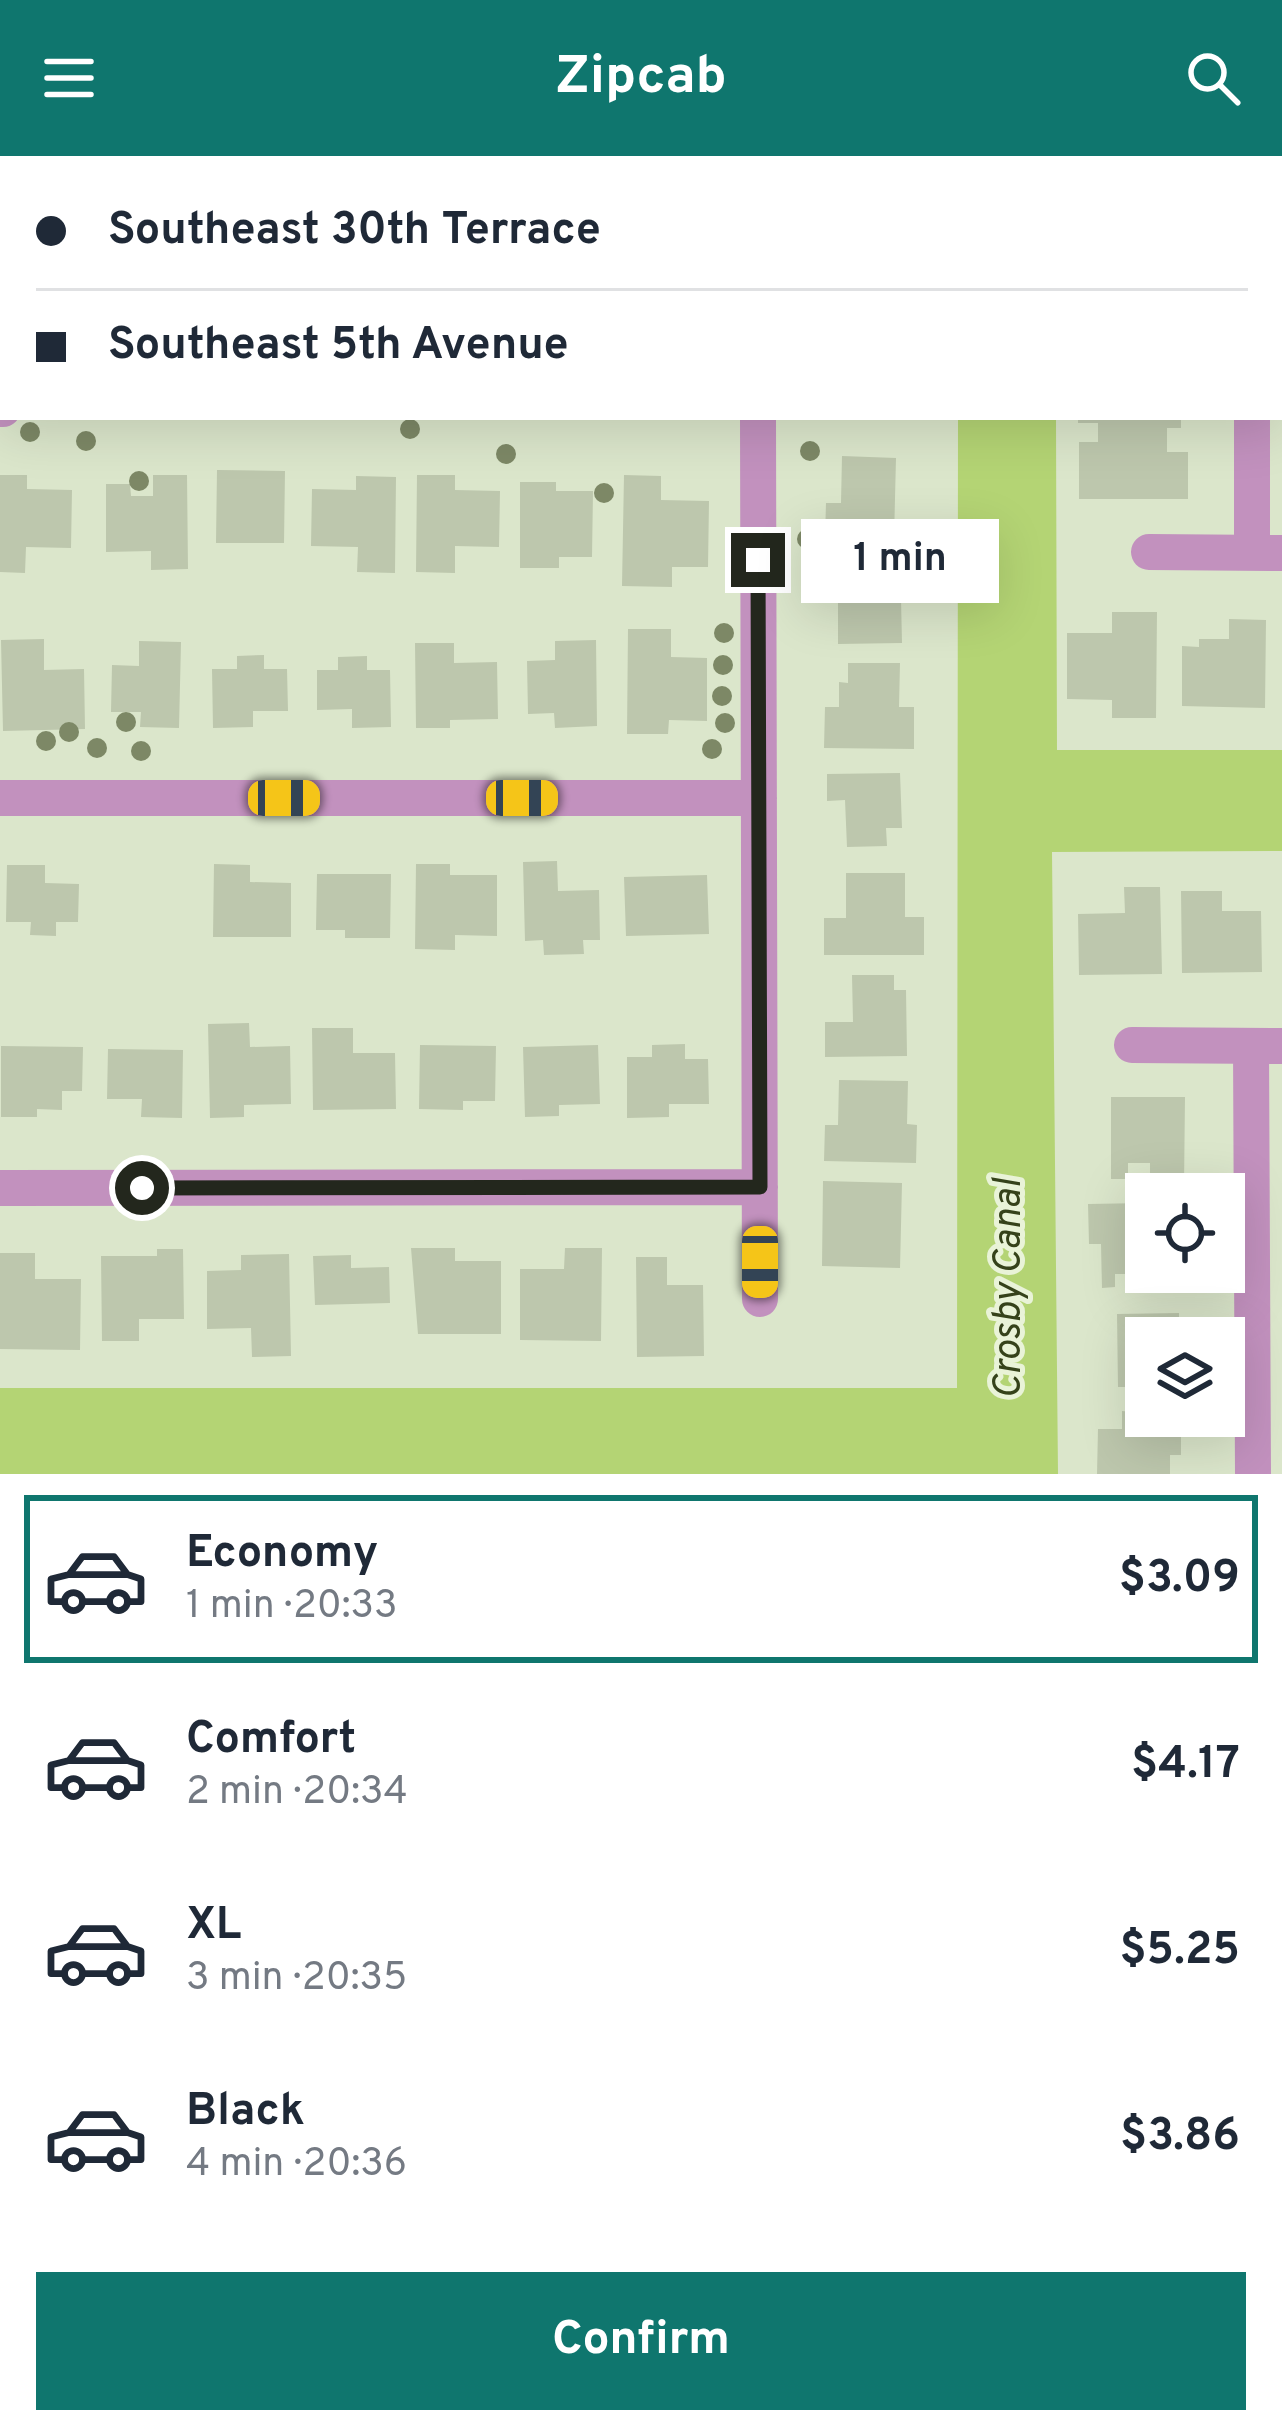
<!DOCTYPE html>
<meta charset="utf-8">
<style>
body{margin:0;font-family:Overpass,sans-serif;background:#f2f2f3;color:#1f2937;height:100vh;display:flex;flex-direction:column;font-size:45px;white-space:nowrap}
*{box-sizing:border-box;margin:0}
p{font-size:39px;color:#747a83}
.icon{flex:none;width:66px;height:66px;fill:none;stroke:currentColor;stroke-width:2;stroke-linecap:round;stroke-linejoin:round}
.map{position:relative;height:1318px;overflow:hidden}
.panel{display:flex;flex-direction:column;background:#fff;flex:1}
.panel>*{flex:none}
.top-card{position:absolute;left:0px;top:0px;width:1284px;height:264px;box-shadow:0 12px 48px #0002;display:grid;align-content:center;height:264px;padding:0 36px;background:#fff}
.fabs{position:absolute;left:1125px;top:1017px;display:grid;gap:24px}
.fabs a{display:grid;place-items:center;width:120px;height:120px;border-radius:0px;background:#fff;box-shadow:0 12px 48px #0002;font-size:60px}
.end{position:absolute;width:54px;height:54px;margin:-27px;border:15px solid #23271d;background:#fff;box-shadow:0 0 0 6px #fff}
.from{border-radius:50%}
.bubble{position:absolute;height:84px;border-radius:0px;background:#fff;box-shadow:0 12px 48px #0002;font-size:39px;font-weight:700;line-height:84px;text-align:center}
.car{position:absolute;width:36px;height:72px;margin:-36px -18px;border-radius:15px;box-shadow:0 0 9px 3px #0007;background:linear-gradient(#f5c518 24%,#345 0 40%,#f5c518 0 76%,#345 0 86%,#f5c518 0)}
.top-card b{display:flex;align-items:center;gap:42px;height:114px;font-size:45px}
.top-card b+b{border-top:3px solid #e0e1e3}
.top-card i{width:30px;height:30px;background:#1f2937}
ul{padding:21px 0 0;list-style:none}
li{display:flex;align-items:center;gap:36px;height:168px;margin:0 24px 18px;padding:0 12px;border:6px solid transparent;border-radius:0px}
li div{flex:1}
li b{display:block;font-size:45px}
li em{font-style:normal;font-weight:700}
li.selected{border-color:#0f766e}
li>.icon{width:108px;height:108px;stroke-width:1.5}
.cta{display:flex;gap:24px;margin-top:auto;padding:24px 36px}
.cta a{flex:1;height:138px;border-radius:0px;background:#0f766e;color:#fff;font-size:48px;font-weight:700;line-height:138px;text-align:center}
header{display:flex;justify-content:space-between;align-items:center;height:156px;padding:0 36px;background:#0f766e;color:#fff;font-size:54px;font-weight:700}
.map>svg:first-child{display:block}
.water{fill:#b4d474}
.building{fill:#bdc7ad}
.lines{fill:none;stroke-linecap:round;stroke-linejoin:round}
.minor{stroke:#c291be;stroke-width:36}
.tree{fill:#7d8866}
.route{stroke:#23271d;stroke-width:15}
.labels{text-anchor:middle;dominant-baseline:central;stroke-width:10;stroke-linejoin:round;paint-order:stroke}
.water-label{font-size:39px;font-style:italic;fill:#35421a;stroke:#e9f3d8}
</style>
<header><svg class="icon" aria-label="menu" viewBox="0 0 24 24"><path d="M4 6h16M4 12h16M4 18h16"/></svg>Zipcab<svg class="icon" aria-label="search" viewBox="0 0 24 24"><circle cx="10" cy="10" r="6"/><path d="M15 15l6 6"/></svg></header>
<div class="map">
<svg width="1282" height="1318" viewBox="0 0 1282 1318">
<rect width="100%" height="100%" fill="#dbe6cb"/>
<path class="water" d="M 0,0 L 1054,0 L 1054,3 L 3,3 L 0,45 Z
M 958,261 L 1056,261 L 1057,594 L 1282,594 L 1282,695 L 1052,696 L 1058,1318 L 0,1318 L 0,1232 L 957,1232 Z"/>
<path class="building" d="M 1078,261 L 1181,261 L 1181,272 L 1167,272 L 1167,296 L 1188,296 L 1188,343 L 1079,343 L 1079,286 L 1098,286 L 1098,267 L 1078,267 Z
M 842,300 L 896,302 L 894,383 L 825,381 L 826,347 L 841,347 Z
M 217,314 L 285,315 L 284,387 L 216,387 Z
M 0,319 L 27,319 L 27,333 L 72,334 L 71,392 L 26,391 L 25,417 L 0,416 Z
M 153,319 L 187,319 L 188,413 L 151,414 L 151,395 L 106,396 L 106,328 L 130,328 L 131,340 L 153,340 Z
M 417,319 L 455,319 L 455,334 L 500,335 L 499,391 L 455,390 L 455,417 L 416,416 Z
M 624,319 L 661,320 L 661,344 L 709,345 L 708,411 L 672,411 L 672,431 L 622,430 Z
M 356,320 L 396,321 L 395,417 L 357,416 L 358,391 L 311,390 L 312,333 L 356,334 Z
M 520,326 L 556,326 L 556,335 L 593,335 L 592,401 L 559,401 L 559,412 L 520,412 Z
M 911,403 L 912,443 L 901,443 L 902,487 L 838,488 L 838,433 L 819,433 L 819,404 Z
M 1112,456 L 1157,456 L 1156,562 L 1112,562 L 1112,544 L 1067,543 L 1067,477 L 1112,477 Z
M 1229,463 L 1266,464 L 1265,552 L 1182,550 L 1182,490 L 1199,491 L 1199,483 L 1229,483 Z
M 628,473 L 671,473 L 671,501 L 707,502 L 707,565 L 669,564 L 668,578 L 627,578 Z
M 44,483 L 44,514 L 84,513 L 85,573 L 3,575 L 1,484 Z
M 596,484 L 597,570 L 555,572 L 554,557 L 528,558 L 527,505 L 555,504 L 555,485 Z
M 139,485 L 181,486 L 179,572 L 140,571 L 141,556 L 111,556 L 112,509 L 139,510 Z
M 415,487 L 454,487 L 454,507 L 497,506 L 498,563 L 450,564 L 450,572 L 416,572 Z
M 264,499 L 264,513 L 287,513 L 288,555 L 253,555 L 253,571 L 213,572 L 212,513 L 237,513 L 237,500 Z
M 367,500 L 367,514 L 390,514 L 391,571 L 352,572 L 352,553 L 317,554 L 317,514 L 338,514 L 338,501 Z
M 848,507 L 900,507 L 899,551 L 914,551 L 914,593 L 824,592 L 825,551 L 839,551 L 839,526 L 848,527 Z
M 900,617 L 902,672 L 886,672 L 887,690 L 847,691 L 845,644 L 827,645 L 827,618 Z
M 557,705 L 558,735 L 599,734 L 600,784 L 583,784 L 584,798 L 544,799 L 543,784 L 525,785 L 523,706 Z
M 214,708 L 250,709 L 250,726 L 291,727 L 291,781 L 213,781 Z
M 416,708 L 450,708 L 450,719 L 497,719 L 497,780 L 455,779 L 455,794 L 415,793 Z
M 7,709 L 45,709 L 45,727 L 79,728 L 78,766 L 56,766 L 56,780 L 30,779 L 31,766 L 6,766 Z
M 846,717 L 905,717 L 905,761 L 924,761 L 924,799 L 824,799 L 824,762 L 846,762 Z
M 317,718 L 391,718 L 390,782 L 345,782 L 345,774 L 316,774 Z
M 707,719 L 709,778 L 626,780 L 624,721 Z
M 1124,731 L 1160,731 L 1162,818 L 1079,819 L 1078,758 L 1125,757 Z
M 1181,735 L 1222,735 L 1222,755 L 1261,755 L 1262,816 L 1182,817 Z
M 852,819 L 894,819 L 894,834 L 906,834 L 907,900 L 825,901 L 825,866 L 853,866 Z
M 249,867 L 250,891 L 290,890 L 291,948 L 244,949 L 244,961 L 210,962 L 208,868 Z
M 312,872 L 353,872 L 353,897 L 395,897 L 396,953 L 313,954 Z
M 685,888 L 685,903 L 708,903 L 709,948 L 669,948 L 669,961 L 627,962 L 627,901 L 652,901 L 652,889 Z
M 420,889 L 496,890 L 495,945 L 463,945 L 463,954 L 419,953 Z
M 598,889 L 600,948 L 559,949 L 559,960 L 525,961 L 523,891 Z
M 1,890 L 83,891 L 82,935 L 62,935 L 62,954 L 37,953 L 37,961 L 1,961 Z
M 108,893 L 183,894 L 182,962 L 141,961 L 142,943 L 107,943 Z
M 839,924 L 908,925 L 907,968 L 917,969 L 916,1007 L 824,1005 L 825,969 L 838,969 Z
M 1111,941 L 1185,941 L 1184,1030 L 1150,1030 L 1150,1007 L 1128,1007 L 1128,1023 L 1111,1023 Z
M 823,1025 L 902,1027 L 900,1112 L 822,1110 Z
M 1146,1047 L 1146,1118 L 1115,1118 L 1115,1131 L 1102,1132 L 1101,1088 L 1089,1088 L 1088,1048 Z
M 411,1092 L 455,1092 L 455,1105 L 501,1105 L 501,1178 L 418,1178 Z
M 565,1092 L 602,1092 L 601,1185 L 520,1184 L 520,1113 L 564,1113 Z
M 157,1093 L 183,1093 L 184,1163 L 139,1163 L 139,1185 L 102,1185 L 101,1100 L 157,1100 Z
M 0,1097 L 35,1097 L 35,1123 L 81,1123 L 80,1194 L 0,1193 Z
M 289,1098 L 291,1200 L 252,1201 L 251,1172 L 207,1173 L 207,1115 L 241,1114 L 241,1099 Z
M 351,1099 L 351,1112 L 389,1111 L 390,1147 L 315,1149 L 313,1100 Z
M 636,1101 L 667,1101 L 667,1129 L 703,1129 L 704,1200 L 637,1201 Z
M 1147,1116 L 1167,1116 L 1167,1131 L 1147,1131 Z
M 1179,1157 L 1179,1182 L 1146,1182 L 1146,1231 L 1118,1231 L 1117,1158 Z
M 1122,1255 L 1181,1260 L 1181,1299 L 1170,1299 L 1170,1318 L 1097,1318 L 1098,1273 L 1122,1273 Z"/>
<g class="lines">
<path class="minor" d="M 1252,3 L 1252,0
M 0,253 L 3,253
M 758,261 L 760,1143
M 1149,396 L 1282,397
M 1252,396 L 1252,261
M 0,642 L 759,642
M 1132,889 L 1282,890
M 1251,890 L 1253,1318
M 0,1032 L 760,1031"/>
</g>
<g class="tree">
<circle cx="410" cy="273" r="10"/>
<circle cx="30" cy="276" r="10"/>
<circle cx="86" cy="285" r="10"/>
<circle cx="810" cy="295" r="10"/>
<circle cx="506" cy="298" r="10"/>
<circle cx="139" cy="325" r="10"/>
<circle cx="604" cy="337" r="10"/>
<circle cx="807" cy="383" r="10"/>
<circle cx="941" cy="418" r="10"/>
<circle cx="724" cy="477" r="10"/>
<circle cx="723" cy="509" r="10"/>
<circle cx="722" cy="540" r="10"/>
<circle cx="126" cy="566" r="10"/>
<circle cx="725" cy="567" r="10"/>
<circle cx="69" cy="576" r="10"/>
<circle cx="46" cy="585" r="10"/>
<circle cx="97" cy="592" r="10"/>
<circle cx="712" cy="593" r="10"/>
<circle cx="141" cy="595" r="10"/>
</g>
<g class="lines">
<path class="route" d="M 142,1032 L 760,1031 L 758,404"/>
</g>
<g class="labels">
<g class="water-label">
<text transform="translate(1010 1133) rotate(-90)">Crosby Canal</text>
</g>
</g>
</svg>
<div class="fabs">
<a><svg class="icon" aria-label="locate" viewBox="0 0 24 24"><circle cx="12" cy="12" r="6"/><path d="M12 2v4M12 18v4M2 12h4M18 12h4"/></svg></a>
<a><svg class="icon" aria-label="layers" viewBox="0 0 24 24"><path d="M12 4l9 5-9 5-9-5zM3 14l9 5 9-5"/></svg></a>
</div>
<i class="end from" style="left:142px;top:1032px"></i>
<i class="end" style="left:758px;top:404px"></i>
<div class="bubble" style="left:801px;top:363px;width:198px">1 min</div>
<i class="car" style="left:284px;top:642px;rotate:90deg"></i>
<i class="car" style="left:522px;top:642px;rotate:90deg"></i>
<i class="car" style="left:760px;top:1106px;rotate:180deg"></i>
<div class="top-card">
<b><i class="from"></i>Southeast 30th Terrace</b>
<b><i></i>Southeast 5th Avenue</b>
</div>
</div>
<section class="panel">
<ul>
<li class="selected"><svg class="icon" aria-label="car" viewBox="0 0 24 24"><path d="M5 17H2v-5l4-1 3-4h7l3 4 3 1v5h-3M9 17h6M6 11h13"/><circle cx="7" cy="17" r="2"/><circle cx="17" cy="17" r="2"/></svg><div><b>Economy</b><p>1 min · 20:33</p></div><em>$3.09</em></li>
<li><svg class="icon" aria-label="car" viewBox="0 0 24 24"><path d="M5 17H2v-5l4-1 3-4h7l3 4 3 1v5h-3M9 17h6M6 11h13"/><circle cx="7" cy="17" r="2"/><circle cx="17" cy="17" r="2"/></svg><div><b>Comfort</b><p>2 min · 20:34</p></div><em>$4.17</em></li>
<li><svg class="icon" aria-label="car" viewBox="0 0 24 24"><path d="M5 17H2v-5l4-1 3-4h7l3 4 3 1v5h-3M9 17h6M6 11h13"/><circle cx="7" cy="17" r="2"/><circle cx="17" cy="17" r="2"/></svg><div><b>XL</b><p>3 min · 20:35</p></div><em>$5.25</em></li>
<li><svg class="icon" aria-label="car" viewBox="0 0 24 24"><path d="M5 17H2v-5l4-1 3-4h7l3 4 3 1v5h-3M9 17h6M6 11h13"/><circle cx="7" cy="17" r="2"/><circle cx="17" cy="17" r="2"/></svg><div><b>Black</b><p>4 min · 20:36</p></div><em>$3.86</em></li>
</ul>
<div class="cta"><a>Confirm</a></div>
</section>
